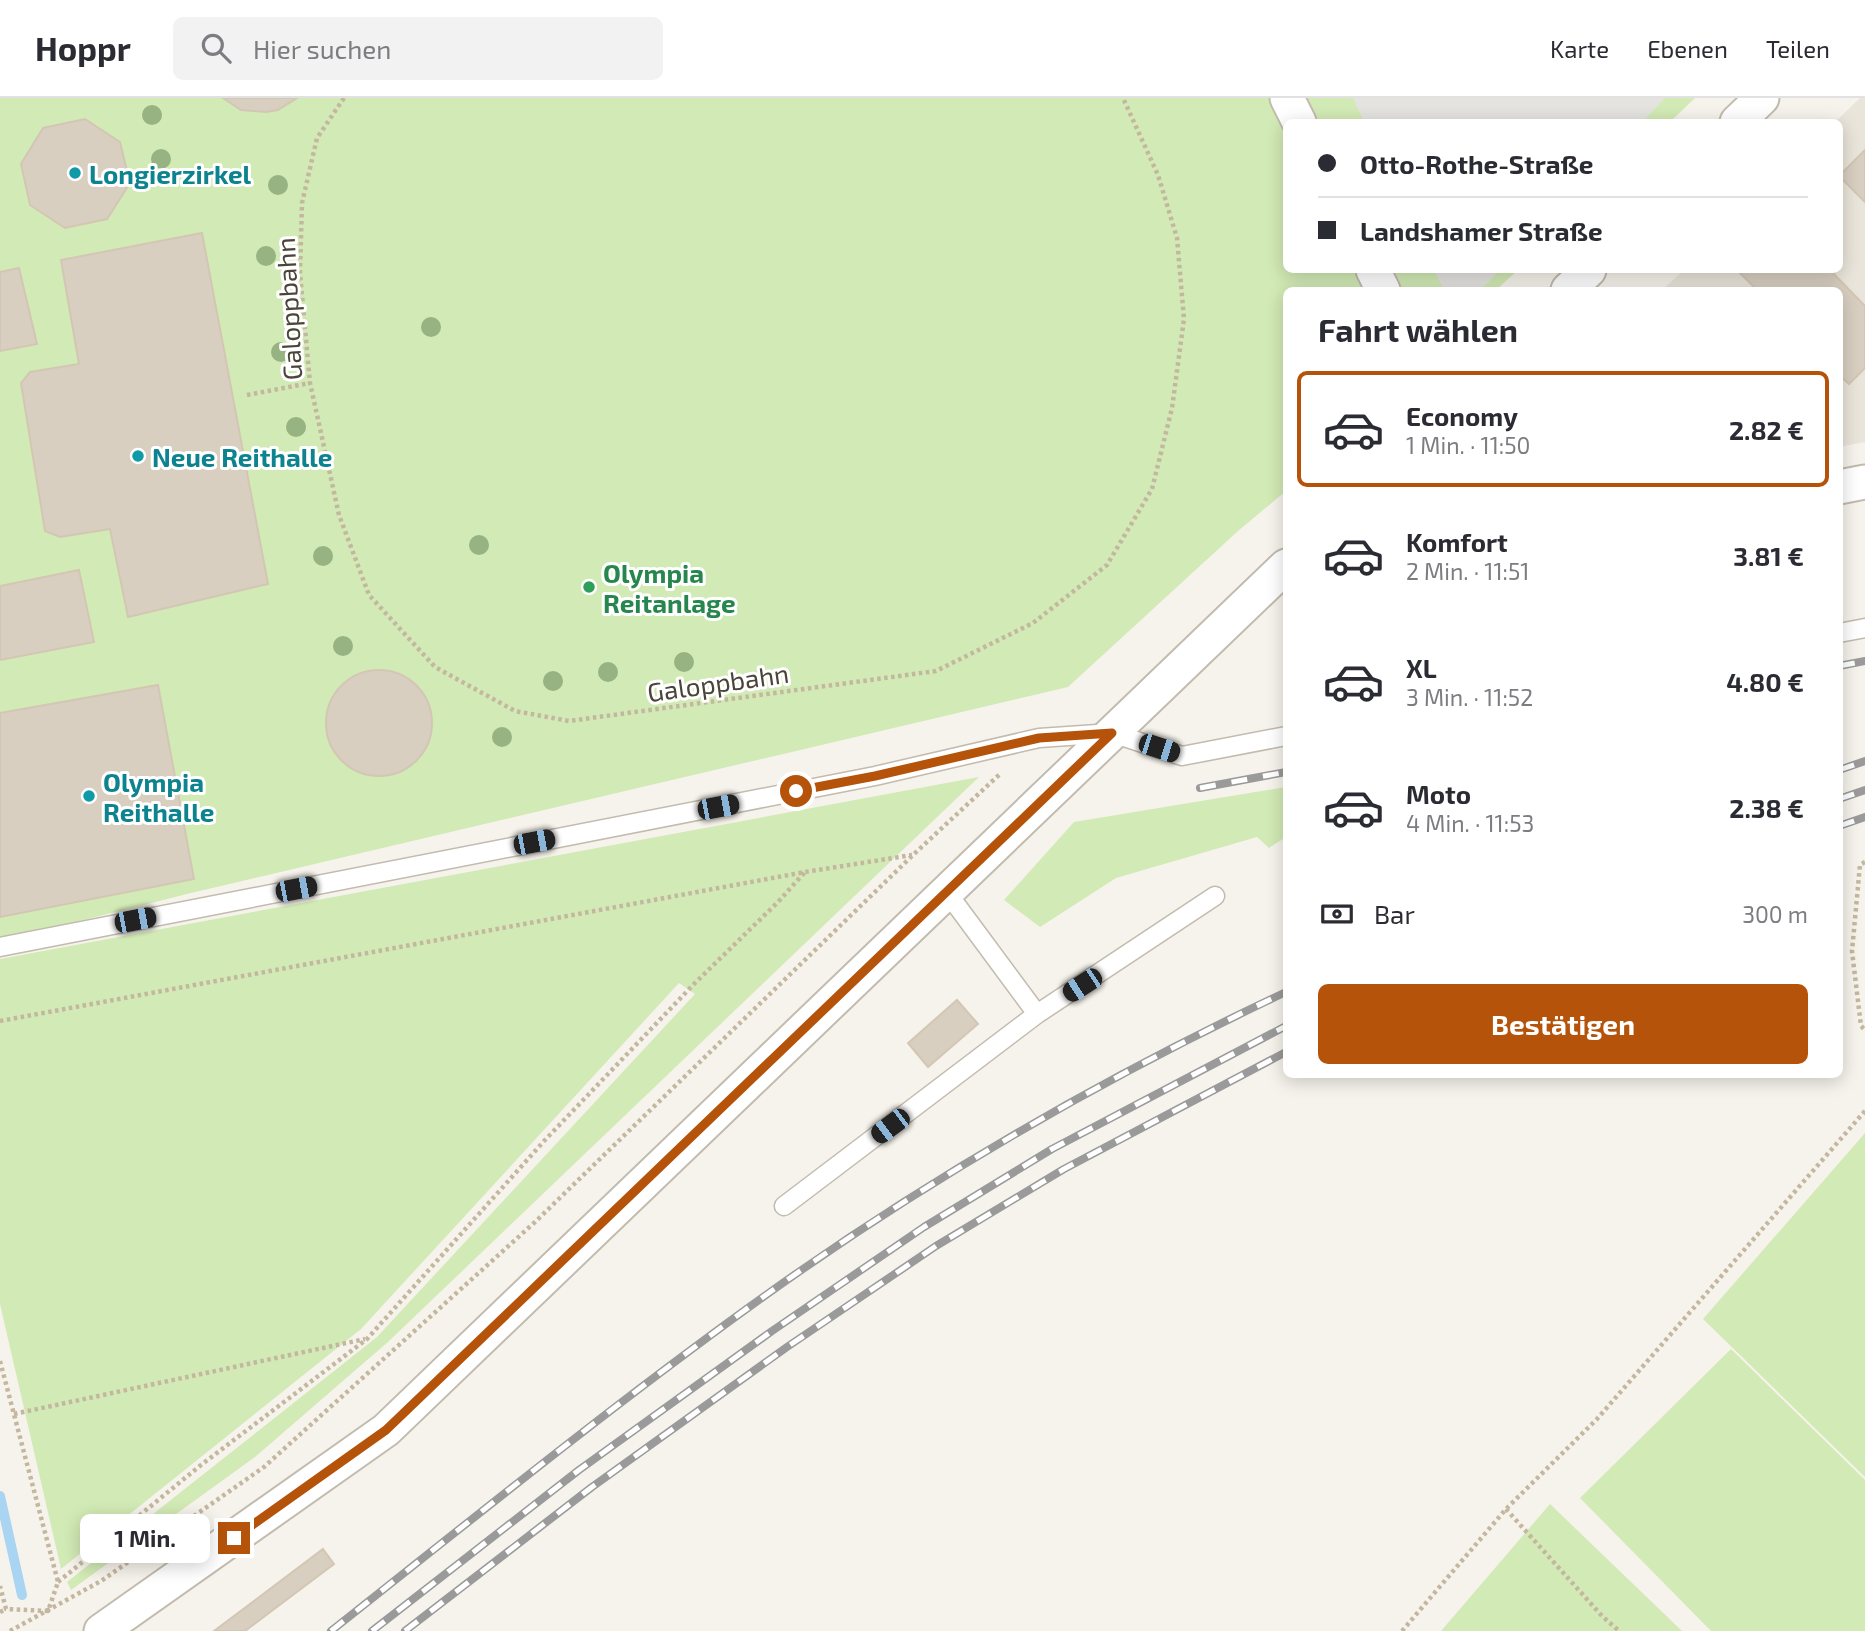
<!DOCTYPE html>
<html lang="de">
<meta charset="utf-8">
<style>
body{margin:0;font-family:"Exo 2",sans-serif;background:#f2f2f3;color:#2b2b33;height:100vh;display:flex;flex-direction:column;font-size:26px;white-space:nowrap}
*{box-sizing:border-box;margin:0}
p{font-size:23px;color:#7c7c81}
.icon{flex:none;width:38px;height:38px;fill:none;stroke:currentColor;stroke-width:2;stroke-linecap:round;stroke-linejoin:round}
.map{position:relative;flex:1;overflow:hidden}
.details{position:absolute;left:1283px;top:189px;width:560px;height:791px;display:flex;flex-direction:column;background:#fff;border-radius:10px;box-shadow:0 4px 18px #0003}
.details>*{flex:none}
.hud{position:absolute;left:1283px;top:21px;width:560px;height:154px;border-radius:10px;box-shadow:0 4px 18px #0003;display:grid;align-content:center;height:154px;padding:0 35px;background:#fff}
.end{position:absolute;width:32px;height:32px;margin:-16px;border:9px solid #b45309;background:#fff;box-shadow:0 0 0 4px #fff}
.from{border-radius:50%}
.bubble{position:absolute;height:49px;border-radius:10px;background:#fff;box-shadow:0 4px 18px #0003;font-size:23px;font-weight:700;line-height:49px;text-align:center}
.car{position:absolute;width:21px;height:42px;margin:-21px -10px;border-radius:9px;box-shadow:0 0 5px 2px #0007;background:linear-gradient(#222 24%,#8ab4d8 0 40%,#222 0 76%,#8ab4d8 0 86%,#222 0)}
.hud b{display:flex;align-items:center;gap:24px;height:66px;font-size:26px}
.hud b+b{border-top:2px solid #e1e1e2}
.hud i{width:18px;height:18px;background:#2b2b33}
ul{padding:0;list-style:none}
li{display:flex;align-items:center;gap:21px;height:116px;margin:0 14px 10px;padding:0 21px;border:4px solid transparent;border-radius:10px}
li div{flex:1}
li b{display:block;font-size:26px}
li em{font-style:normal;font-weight:700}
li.on{border-color:#b45309}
li>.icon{width:63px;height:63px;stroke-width:1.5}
h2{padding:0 35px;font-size:32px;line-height:84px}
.pay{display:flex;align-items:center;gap:18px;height:77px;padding:0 35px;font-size:26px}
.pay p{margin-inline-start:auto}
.primary-button{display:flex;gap:14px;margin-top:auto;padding:14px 35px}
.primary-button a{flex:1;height:80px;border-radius:10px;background:#b45309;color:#fff;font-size:28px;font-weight:700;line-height:80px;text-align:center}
header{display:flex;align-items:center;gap:42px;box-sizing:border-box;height:98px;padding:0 35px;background:#fff;border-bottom:2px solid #e1e1e2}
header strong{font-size:33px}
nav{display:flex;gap:38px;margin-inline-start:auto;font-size:24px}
.search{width:490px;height:63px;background:#f2f2f3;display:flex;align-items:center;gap:18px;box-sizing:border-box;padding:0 24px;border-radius:10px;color:#7c7c81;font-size:26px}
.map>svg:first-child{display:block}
.residential{fill:#eae5da}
.green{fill:#d2eab5}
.parking{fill:#e5e3e0}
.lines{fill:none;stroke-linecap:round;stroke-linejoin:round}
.stream{stroke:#a9d4f2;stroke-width:10}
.building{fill:#d8cfc1;stroke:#d3c7b4;stroke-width:2}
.service-casing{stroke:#c2bbae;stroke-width:21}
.minor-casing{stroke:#c2bbae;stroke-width:37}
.path{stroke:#c4b79f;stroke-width:4.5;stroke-dasharray:3.5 3.5;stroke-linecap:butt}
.service{stroke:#fff;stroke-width:18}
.minor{stroke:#fff;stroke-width:33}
.rail-casing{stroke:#9a9a9a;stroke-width:8}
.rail{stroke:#fff;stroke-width:5;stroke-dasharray:16;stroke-linecap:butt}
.tree{fill:#97b381}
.route{stroke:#b45309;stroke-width:9}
.culture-dot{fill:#0f9aa8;stroke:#fff;stroke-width:2.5}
.leisure-dot{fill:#2e9e5b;stroke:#fff;stroke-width:2.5}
.labels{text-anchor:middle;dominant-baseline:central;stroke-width:6;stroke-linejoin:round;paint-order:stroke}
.culture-label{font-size:26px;font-weight:bold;fill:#0d838f;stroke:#fff;text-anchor:start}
.street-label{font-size:26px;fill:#4b4439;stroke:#fff}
.leisure-label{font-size:26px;font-weight:bold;fill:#27864d;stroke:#fff;text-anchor:start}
</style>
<header>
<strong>Hoppr</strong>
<div class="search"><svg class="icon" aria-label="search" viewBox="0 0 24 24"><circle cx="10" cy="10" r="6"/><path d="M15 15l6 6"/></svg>Hier suchen</div>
<nav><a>Karte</a><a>Ebenen</a><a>Teilen</a></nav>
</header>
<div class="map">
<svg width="1865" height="1533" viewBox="0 0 1865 1533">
<rect width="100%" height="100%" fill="#f6f3ec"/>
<path class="residential" d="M 1860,0 L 1865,0 L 1865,344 L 1839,349 L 1839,192 L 1662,192 L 1684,172 L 1839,172 L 1839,24 L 1835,24 Z"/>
<path class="green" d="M 0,0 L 1695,0 L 1670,24 L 1286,24 L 1286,172 L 1518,172 L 1496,192 L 1286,192 L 1286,393 L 1238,433 L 1068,589 L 191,795 L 0,843 Z
M 979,679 L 388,1244 L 255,1359 L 71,1492 L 67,1484 L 377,1239 L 695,896 L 679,885 L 361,1231 L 61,1471 L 0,1206 L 0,861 Z
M 1286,689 L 1286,739 L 1269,750 L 1257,739 L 1116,780 L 1040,829 L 1004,802 L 1074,724 Z
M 1865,1035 L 1865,1379 L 1703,1221 Z
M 1731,1251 L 1865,1382 L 1865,1533 L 1711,1533 L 1580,1400 Z
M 1550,1406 L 1682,1533 L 1441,1533 Z"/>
<path class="parking" d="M 1353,0 L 1663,0 L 1664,1 L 1642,24 L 1364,24 Z
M 1434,172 L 1500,172 L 1480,192 L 1444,192 Z"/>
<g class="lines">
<path class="stream" d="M 0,1398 L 22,1497"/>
</g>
<path class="building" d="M 223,0 L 297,0 L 278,12 L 266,14 L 241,12 Z
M 85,21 L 120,44 L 130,85 L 107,121 L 65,130 L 30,107 L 21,66 L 43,30 Z
M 1865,52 L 1865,104 L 1839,78 Z
M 202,135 L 268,486 L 128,519 L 110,431 L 60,439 L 45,433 L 21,285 L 30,274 L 79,266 L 61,162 Z
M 19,170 L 37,246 L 0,253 L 0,174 Z
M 1740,172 L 1830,172 L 1865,208 L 1865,270 L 1849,286 L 1839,277 L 1839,192 L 1757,192 L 1738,173 Z
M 79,472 L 94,544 L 0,562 L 0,488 Z
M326 625a53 53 0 1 1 106 0a53 53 0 1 1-106 0Z
M 158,587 L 194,781 L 0,819 L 0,615 Z
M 957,902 L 978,926 L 928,969 L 908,945 Z
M 323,1451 L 334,1466 L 245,1533 L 214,1533 Z"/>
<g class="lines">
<g class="service-casing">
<path id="service" d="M 1839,535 L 1865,530
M 0,849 L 875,678 L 1039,640 L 1112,635 L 1182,658 L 1286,638
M 1037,916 L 1215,798
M 784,1108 L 1037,916 L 946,793"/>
</g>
<g class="minor-casing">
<path id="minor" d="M 1287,0 L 1299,24
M 1737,24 L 1762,0
M 1373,172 L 1383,192
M 1568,192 L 1589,172
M 1839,389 L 1865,384
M 101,1533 L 386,1332 L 1286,468"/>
</g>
<path class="path" d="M 344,0 L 317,40 L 302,105 L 300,175 L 310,285 L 339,417 L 369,497 L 435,569 L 515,613 L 569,623 L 936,573 L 1033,525 L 1107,467 L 1152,391 L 1172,310 L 1184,221 L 1177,140 L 1158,77 L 1123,0
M 247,297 L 310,285
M 1865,764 L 1860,767 L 1852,853 L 1861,928 L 1865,932
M 0,923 L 805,774 L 912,757
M 0,1263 L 58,1484 L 48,1513 L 6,1511 L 0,1488
M 14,1316 L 365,1241
M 1506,1411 L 1602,1518 L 1619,1533
M 58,1484 L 201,1367 L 367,1241 L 545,1042 L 694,886 L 778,804 L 805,774
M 0,1514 L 6,1511
M 10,1533 L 101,1483 L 264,1369 L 535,1124 L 913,757 L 1001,675
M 1402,1533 L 1506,1411 L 1597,1321 L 1865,1013"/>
<use href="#service" class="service"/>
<use href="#minor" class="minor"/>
<g class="rail-casing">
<path id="rail" d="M 1839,568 L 1865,563
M 1839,672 L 1865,663
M 1200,690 L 1286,674
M 1839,701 L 1865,692
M 1839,728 L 1865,719
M 331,1533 C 470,1423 608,1311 752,1207 C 918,1087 1101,981 1286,894
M 372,1533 L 579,1372 L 772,1233 L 924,1129 L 1052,1051 L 1286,928
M 405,1533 L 592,1389 L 787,1249 L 936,1148 L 1064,1071 L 1286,954"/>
</g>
<use href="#rail" class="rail"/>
</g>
<g class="tree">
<circle cx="152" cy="17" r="10"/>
<circle cx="161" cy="61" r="10"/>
<circle cx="278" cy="87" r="10"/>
<circle cx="266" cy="158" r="10"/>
<circle cx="431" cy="229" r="10"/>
<circle cx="281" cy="254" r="10"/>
<circle cx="296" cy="329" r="10"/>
<circle cx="479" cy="447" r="10"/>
<circle cx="323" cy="458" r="10"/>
<circle cx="343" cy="548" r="10"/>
<circle cx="684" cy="564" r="10"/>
<circle cx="608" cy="574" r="10"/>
<circle cx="553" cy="583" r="10"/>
<circle cx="502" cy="639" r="10"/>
</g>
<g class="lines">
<path class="route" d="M 234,1440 L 386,1332 L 1112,635 L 1039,640 L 875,678 L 796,693"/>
</g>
<g class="culture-dot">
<circle cx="75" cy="75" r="7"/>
<circle cx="138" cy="358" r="7"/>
<circle cx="89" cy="698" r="7"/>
</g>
<circle class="leisure-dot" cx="589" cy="489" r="7"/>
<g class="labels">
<g class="culture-label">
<text x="89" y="75">Longierzirkel</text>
<text x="152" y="358">Neue Reithalle</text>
<text x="103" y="683">Olympia<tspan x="103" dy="30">Reithalle</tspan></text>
</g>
<g class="street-label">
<text transform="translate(288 211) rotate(-93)">Galoppbahn</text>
<text transform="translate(718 584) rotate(-8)">Galoppbahn</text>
</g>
<g class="leisure-label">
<text x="603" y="474">Olympia<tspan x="603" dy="30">Reitanlage</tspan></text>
</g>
</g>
</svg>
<i class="end from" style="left:796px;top:693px"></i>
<i class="end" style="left:234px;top:1440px"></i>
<div class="bubble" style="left:80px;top:1416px;width:130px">1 Min.</div>
<i class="car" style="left:1159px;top:650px;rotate:108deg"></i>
<i class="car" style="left:718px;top:709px;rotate:79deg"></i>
<i class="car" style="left:534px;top:744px;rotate:79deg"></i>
<i class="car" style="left:296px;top:791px;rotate:79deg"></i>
<i class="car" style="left:135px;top:822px;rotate:79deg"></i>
<i class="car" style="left:1082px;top:887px;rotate:237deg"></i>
<i class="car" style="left:890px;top:1028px;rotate:233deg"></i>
<div class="hud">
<b><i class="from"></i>Otto-Rothe-Straße</b>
<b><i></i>Landshamer Straße</b>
</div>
<section class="details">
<h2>Fahrt wählen</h2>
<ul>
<li class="on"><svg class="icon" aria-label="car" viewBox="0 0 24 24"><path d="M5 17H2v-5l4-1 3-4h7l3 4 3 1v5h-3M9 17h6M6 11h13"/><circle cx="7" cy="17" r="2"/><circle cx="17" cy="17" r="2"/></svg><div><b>Economy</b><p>1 Min. · 11:50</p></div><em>2.82 €</em></li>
<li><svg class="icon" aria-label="car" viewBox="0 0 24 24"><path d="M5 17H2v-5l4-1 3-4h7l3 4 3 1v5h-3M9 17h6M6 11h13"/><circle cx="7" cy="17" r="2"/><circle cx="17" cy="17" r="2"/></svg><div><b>Komfort</b><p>2 Min. · 11:51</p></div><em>3.81 €</em></li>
<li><svg class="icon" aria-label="car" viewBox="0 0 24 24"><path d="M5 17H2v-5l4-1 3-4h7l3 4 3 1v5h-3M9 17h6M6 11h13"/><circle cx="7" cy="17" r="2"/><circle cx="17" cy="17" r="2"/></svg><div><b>XL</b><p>3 Min. · 11:52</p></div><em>4.80 €</em></li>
<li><svg class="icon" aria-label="car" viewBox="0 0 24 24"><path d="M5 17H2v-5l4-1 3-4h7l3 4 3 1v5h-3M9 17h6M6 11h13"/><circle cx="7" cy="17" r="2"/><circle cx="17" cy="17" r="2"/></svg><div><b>Moto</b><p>4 Min. · 11:53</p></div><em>2.38 €</em></li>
</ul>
<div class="pay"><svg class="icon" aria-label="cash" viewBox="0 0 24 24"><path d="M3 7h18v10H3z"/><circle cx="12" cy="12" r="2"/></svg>Bar<p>300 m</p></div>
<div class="primary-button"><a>Bestätigen</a></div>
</section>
</div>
